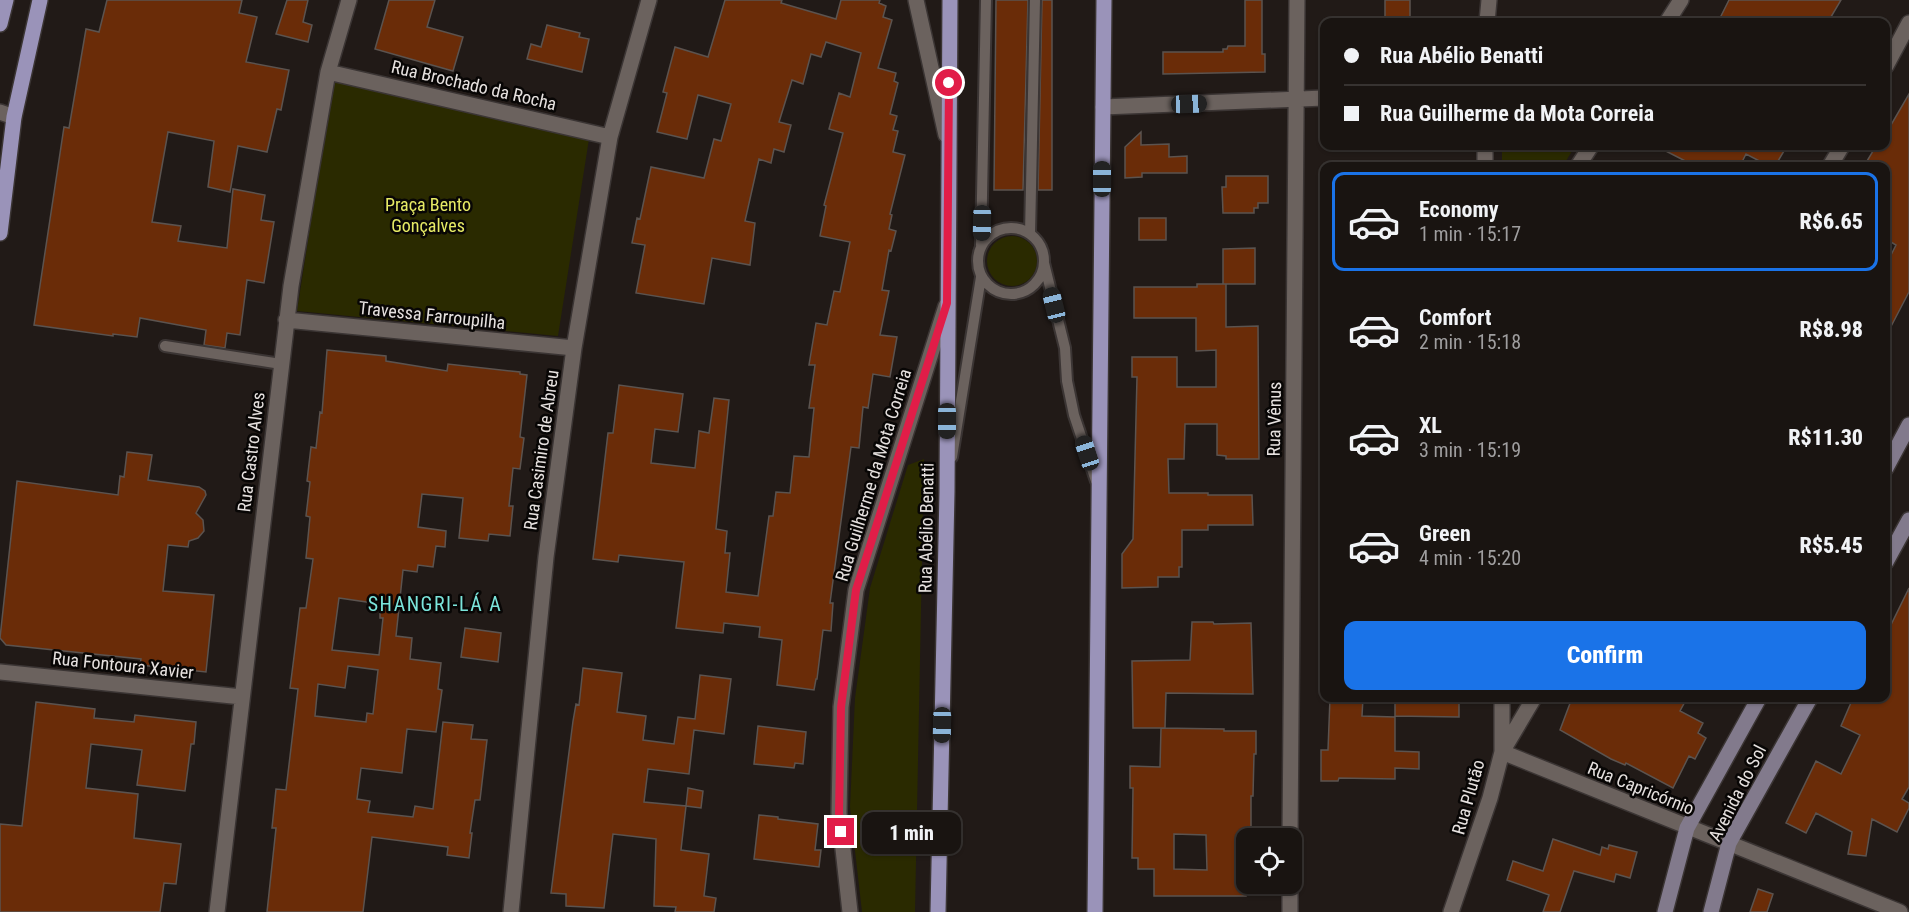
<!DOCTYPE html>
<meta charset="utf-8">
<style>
body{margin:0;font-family:"Roboto Condensed",sans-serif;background:#221d1a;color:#f1f3f6;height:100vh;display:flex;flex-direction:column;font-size:22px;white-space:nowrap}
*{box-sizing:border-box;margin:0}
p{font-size:20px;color:#9f9e9f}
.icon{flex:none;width:33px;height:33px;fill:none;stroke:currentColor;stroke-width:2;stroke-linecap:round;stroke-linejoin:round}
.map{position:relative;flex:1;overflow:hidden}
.drawer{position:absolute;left:1320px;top:162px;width:570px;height:540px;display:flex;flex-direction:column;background:#191411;border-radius:12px;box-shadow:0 2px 4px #0004,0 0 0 2px #373331}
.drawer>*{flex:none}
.top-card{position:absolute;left:1320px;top:18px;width:570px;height:132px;border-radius:12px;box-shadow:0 2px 4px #0004,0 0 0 2px #373331;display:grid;align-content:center;height:132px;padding:0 24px;background:#191411}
.controls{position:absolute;left:1236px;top:828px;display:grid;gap:12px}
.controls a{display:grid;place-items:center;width:66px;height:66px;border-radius:12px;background:#191411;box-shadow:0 2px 4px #0004,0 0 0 2px #373331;font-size:30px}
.end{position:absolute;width:27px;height:27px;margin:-14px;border:8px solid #e11d48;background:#fff;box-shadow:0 0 0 3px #fff}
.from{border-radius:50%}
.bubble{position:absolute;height:42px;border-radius:12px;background:#191411;box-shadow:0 2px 4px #0004,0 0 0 2px #373331;font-size:20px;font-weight:800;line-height:42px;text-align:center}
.car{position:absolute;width:18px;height:36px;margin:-18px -9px;border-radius:8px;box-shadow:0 0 4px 2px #0007;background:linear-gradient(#222 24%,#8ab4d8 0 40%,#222 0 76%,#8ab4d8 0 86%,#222 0)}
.top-card b{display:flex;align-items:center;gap:21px;height:57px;font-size:22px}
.top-card b+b{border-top:2px solid #373331}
.top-card i{width:15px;height:15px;background:#f1f3f6}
ul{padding:10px 0 0;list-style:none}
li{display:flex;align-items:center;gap:18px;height:99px;margin:0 12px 9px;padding:0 12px;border:3px solid transparent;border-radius:12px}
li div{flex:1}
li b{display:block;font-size:22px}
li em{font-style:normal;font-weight:800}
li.active{border-color:#1a73e8}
li>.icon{width:54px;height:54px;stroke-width:1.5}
.cta{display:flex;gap:12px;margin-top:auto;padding:12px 24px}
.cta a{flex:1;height:69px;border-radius:12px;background:#1a73e8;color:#fff;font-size:24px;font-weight:800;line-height:69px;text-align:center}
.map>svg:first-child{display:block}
.green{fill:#2a2a00}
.building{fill:#6a2c08;stroke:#5b534f;stroke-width:1.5;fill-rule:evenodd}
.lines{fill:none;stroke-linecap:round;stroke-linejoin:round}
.lane-casing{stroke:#3b3534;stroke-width:14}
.street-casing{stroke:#3b3534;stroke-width:18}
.secondary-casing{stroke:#3b3534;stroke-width:18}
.primary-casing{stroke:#3b3534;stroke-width:18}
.lane{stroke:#6b625e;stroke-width:10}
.street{stroke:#6b625e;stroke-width:15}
.secondary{stroke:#827a8c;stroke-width:15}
.primary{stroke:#9a93b9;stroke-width:15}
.route{stroke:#e11d48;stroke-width:8}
.labels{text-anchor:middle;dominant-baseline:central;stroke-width:5;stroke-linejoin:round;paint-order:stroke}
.street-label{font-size:18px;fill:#e6e1df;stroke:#080605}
.park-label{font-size:18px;fill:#e6ea65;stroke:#080605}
.neighbourhood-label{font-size:20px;letter-spacing:1.5px;fill:#7be5db;stroke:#080605}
</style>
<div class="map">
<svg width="1909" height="912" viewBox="0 0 1909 912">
<rect width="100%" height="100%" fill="#211a17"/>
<path class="green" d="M 333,80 L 589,139 L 558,336 L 297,311 Z
M 1502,146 L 1575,146 L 1563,166 L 1502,166 Z
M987 261a25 25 0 1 1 50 0a25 25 0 1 1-50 0Z
M 924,459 L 915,912 L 862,912 L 850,807 L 855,698 L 870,588 L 908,465 Z"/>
<path class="building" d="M 107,0 L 242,0 L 239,13 L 257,17 L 246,62 L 289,70 L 281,110 L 277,109 L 267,152 L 238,146 L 230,192 L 208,187 L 214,141 L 168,132 L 152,222 L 181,226 L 178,241 L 227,248 L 233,189 L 265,195 L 261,220 L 274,222 L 264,283 L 247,280 L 240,335 L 227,333 L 225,348 L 204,345 L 206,330 L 140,318 L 137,337 L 113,334 L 113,336 L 34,325 L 64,127 L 69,128 L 86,29 L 99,32 Z
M 287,0 L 308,0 L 303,22 L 312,25 L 308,42 L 276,34 Z
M 389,0 L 435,0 L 427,27 L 463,37 L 453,71 L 375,49 Z
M 725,0 L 782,0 L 781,3 L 836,19 L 841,0 L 880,0 L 879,3 L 886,6 L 883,17 L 892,20 L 878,68 L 896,73 L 894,81 L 898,83 L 890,114 L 897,116 L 893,130 L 898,131 L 893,152 L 905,155 L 890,214 L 892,215 L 889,229 L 896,231 L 891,251 L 889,250 L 882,290 L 889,291 L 880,335 L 897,337 L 890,377 L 873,374 L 868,408 L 863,407 L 859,448 L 851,447 L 830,603 L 833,603 L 831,631 L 823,630 L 817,679 L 816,679 L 814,690 L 777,685 L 782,640 L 759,637 L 760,627 L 724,623 L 723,633 L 676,628 L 684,562 L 619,555 L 618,562 L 593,559 L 608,433 L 613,433 L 619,385 L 683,394 L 678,432 L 655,429 L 651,463 L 695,468 L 699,431 L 709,433 L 714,398 L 729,400 L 716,529 L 727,531 L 725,553 L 730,553 L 726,592 L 758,596 L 769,516 L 773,516 L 776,492 L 790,493 L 794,456 L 809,457 L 814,408 L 809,408 L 815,365 L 809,365 L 816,323 L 827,325 L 834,291 L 840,292 L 850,242 L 820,236 L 826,206 L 824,205 L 843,133 L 829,129 L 839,93 L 850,97 L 861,53 L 826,42 L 821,57 L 811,54 L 803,84 L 792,80 L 779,122 L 791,125 L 784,152 L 774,149 L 771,163 L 759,159 L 745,221 L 755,223 L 750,265 L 712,258 L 704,304 L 636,293 L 645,245 L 632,243 L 637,218 L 640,219 L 651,167 L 704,178 L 714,139 L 721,141 L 731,104 L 698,95 L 687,139 L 657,132 L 667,93 L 663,92 L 675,47 L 708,57 Z
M 996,0 L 1028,0 L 1023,190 L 994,190 Z
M 1042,0 L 1052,0 L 1052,190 L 1038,190 Z
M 1245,0 L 1262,0 L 1262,54 L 1265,54 L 1265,72 L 1163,74 L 1163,52 L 1223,52 L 1223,49 L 1227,49 L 1228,46 L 1245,46 Z
M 1385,0 L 1410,0 L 1410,22 L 1385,22 Z
M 1729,0 L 1841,0 L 1828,22 L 1718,22 Z
M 547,25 L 580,33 L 579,37 L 589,39 L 582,72 L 527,59 L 531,44 L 541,47 Z
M 1909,94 L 1909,292 L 1886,336 L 1886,265 L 1896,245 L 1886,239 L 1886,166 L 1864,166 L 1876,146 L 1886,146 L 1886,122 L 1891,125 Z
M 1141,132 L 1141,145 L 1169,144 L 1169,157 L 1187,156 L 1187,173 L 1142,173 L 1142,177 L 1125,178 L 1125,147 Z
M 1656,146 L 1787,146 L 1775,166 L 1769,166 L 1746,154 L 1740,166 L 1695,166 Z
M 1226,176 L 1268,176 L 1268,203 L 1258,203 L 1258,208 L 1254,208 L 1254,213 L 1223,213 L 1222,187 L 1226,187 Z
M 1139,218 L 1166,218 L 1166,240 L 1139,240 Z
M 1255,248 L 1255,284 L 1223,284 L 1223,249 Z
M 1197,284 L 1226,284 L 1226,327 L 1258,326 L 1259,459 L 1226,459 L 1226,456 L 1217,455 L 1217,424 L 1185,424 L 1184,459 L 1168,459 L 1169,493 L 1208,493 L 1208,495 L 1252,495 L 1253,525 L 1208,525 L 1208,530 L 1182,530 L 1182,567 L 1179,567 L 1179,577 L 1158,577 L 1158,587 L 1122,588 L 1122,554 L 1133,539 L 1137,377 L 1132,377 L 1132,357 L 1177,357 L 1177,387 L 1216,387 L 1216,350 L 1196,351 L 1196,318 L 1134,318 L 1134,287 L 1197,287 Z
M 327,350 L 386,356 L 386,361 L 447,371 L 448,364 L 520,372 L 520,374 L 527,375 L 520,437 L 524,438 L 520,469 L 513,468 L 509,506 L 513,506 L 510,536 L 489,534 L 488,541 L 459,538 L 463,498 L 422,494 L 418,527 L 446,531 L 445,547 L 436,546 L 433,567 L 418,565 L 417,572 L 403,570 L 396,636 L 412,638 L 410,659 L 441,663 L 438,689 L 442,690 L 436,732 L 407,729 L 402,773 L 361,768 L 357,799 L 370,801 L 368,812 L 413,817 L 415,806 L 433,809 L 443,722 L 473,725 L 471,739 L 487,740 L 480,800 L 475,800 L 470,833 L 472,833 L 469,858 L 447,855 L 448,847 L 372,837 L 363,912 L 267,912 L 276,828 L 272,828 L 276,789 L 286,790 L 298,689 L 290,688 L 296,641 L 300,608 L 306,608 L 313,559 L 306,558 L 310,517 L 306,516 L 310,482 L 307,481 L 311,447 L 316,448 L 320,412 L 322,413 ZM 339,598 L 380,604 L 380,618 L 383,618 L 379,655 L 332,650 ZM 348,666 L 378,670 L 373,714 L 367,713 L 366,722 L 315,716 L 318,684 L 345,688 Z
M 127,452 L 152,455 L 148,480 L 199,487 L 205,491 L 206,495 L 196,513 L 203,520 L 204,531 L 198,538 L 189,541 L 188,547 L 168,545 L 163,591 L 214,595 L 206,672 L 140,665 L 141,659 L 6,645 L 0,638 L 17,481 L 118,495 L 120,476 L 124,477 Z
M 1909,588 L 1909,787 L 1902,799 L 1909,803 L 1909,808 L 1897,832 L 1872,819 L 1866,856 L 1848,854 L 1852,832 L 1816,813 L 1806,833 L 1786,823 L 1816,761 L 1841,774 L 1860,735 L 1841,726 L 1853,698 L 1886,698 L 1886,635 Z
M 1192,622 L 1213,622 L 1214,624 L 1251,623 L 1253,694 L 1166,693 L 1165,728 L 1133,728 L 1132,661 L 1190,660 Z
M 465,628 L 501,633 L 498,662 L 461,657 Z
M 583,668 L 622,673 L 617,712 L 646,716 L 643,740 L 674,744 L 678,717 L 695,719 L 700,675 L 731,679 L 724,734 L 694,730 L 689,774 L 648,769 L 644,802 L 686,806 L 681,850 L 709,854 L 704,896 L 716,898 L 714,912 L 675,912 L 676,907 L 654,906 L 656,839 L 613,834 L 604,908 L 566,906 L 566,894 L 551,893 L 573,721 L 576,704 L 579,705 Z
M 1330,698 L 1363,698 L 1362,716 L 1395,717 L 1395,751 L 1419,752 L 1419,769 L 1395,768 L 1395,779 L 1339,778 L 1338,781 L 1321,781 L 1321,750 L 1328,750 Z
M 1395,698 L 1459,698 L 1459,717 L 1395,716 Z
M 1572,698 L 1687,698 L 1680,711 L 1703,723 L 1698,733 L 1706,738 L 1695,759 L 1689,756 L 1673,788 L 1626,763 L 1625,765 L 1611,759 L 1560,730 Z
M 36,702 L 95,709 L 94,718 L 134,722 L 135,715 L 196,722 L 194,744 L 191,744 L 185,791 L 137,785 L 142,750 L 91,744 L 86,788 L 138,794 L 134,838 L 181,844 L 176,884 L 164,883 L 160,912 L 0,912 L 0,824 L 22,826 Z
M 758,726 L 806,732 L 803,764 L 795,763 L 794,768 L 754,764 Z
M 1161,728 L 1224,729 L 1224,731 L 1256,731 L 1256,754 L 1254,754 L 1253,796 L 1251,796 L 1251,838 L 1246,838 L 1246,896 L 1154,896 L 1154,869 L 1138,869 L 1138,858 L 1132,858 L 1133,788 L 1130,788 L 1130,766 L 1160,767 ZM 1174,834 L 1206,835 L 1207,870 L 1174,869 Z
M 688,788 L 703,791 L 701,808 L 686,806 Z
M 759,815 L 778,817 L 778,819 L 818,824 L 815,850 L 821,850 L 819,867 L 754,859 Z
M 1553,839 L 1600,855 L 1602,847 L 1608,849 L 1609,845 L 1637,852 L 1630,878 L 1616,874 L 1614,882 L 1574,871 L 1560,912 L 1543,912 L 1549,895 L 1507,880 L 1513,861 L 1543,871 Z
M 1758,889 L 1773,894 L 1767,912 L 1750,912 Z"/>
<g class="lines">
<g class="lane-casing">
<path id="lane" d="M978 261a33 33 0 1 1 66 0a33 33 0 1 1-66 0Z
M 1030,234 L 1035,0
M 981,245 L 986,0
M 1044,263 L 1065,348 L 1067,381 L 1074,415 L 1096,481
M 165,346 L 281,364
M 952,457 L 981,277"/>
</g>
<g class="street-casing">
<path id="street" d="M 916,0 L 946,135
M 1487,22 L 1489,0
M 1667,22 L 1681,0
M 1886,66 L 1909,23
M 328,72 L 610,137
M 1103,107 L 1324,98
M 0,112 L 14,117
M 1485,146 L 1485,166
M 1578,166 L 1591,146
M 1830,166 L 1842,146
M 286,320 L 574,348
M 0,672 L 242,697
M 1502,698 L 1502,752 C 1634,806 1767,859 1900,912
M 1290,838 L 1297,0
M 217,912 L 291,286 L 328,72 L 349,0
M 511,912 L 546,557 L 574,348 L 610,137 L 649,0
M 850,912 L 839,813 L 841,707 L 856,590 L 946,306
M 1290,912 L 1290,884
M 1451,912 L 1490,798 L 1502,752 L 1534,698"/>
</g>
<g class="secondary-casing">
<path id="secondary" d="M 1886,468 L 1909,425
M 1886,562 L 1909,520
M 1665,912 L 1687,828 L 1759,698
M 1711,912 L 1729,843 L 1810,698"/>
</g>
<g class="primary-casing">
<path id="primary" d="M 0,24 L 6,0
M 0,233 L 14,117 L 40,0
M 938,912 L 947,492 L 950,0
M 1095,912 L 1104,0"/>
</g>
<use href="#lane" class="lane"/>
<use href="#street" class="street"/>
<use href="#secondary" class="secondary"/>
<use href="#primary" class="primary"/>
</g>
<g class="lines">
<path class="route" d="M 841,832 L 839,813 L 841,707 L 856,590 L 947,303 L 949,83"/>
</g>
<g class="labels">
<g class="street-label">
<text transform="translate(474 85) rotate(13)">Rua Brochado da Rocha</text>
<text transform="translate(432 315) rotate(6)">Travessa Farroupilha</text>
<text transform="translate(1274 419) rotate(-89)">Rua Vênus</text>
<text transform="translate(541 450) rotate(-82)">Rua Casimiro de Abreu</text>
<text transform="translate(251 452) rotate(-83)">Rua Castro Alves</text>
<text transform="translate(873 475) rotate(-73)">Rua Guilherme da Mota Correia</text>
<text transform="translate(926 528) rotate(-89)">Rua Abélio Benatti</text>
<text transform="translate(123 665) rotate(6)">Rua Fontoura Xavier</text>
<text transform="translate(1641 788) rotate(22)">Rua Capricórnio</text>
<text transform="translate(1737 793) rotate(-63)">Avenida do Sol</text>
<text transform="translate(1468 797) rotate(-74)">Rua Plutão</text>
</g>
<g class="park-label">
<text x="428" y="204">Praça Bento<tspan x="428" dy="21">Gonçalves</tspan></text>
</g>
<g class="neighbourhood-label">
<text x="435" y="604">SHANGRI-LÁ A</text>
</g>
</g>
</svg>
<div class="controls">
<a><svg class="icon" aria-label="locate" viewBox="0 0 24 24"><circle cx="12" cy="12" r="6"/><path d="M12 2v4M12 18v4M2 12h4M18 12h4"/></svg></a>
</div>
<i class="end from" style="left:949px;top:83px"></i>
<i class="end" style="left:841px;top:832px"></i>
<div class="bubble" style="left:862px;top:812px;width:99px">1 min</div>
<i class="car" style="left:1189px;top:104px;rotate:88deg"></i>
<i class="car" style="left:1102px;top:179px;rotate:0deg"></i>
<i class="car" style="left:982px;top:223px;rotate:181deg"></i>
<i class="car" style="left:1054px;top:305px;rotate:346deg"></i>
<i class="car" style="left:947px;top:421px;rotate:180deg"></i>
<i class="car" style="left:1087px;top:453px;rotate:342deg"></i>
<i class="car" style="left:942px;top:725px;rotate:181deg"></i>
<div class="top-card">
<b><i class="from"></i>Rua Abélio Benatti</b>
<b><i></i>Rua Guilherme da Mota Correia</b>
</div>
<section class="drawer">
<ul>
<li class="active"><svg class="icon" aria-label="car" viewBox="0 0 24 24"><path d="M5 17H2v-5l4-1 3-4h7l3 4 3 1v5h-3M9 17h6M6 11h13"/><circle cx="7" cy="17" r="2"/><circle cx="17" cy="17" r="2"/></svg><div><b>Economy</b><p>1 min · 15:17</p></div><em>R$6.65</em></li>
<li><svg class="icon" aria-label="car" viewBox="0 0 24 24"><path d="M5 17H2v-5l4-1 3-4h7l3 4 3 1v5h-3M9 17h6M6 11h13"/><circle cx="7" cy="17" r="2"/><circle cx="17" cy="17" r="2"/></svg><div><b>Comfort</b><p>2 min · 15:18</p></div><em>R$8.98</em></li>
<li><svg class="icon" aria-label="car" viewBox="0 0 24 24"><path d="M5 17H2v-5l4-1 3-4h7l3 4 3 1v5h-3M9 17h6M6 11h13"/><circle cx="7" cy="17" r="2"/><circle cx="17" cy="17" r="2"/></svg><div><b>XL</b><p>3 min · 15:19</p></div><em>R$11.30</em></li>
<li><svg class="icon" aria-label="car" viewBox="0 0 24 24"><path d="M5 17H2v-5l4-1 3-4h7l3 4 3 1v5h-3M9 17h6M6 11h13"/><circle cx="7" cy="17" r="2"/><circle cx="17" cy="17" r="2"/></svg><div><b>Green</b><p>4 min · 15:20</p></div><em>R$5.45</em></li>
</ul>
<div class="cta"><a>Confirm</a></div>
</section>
</div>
